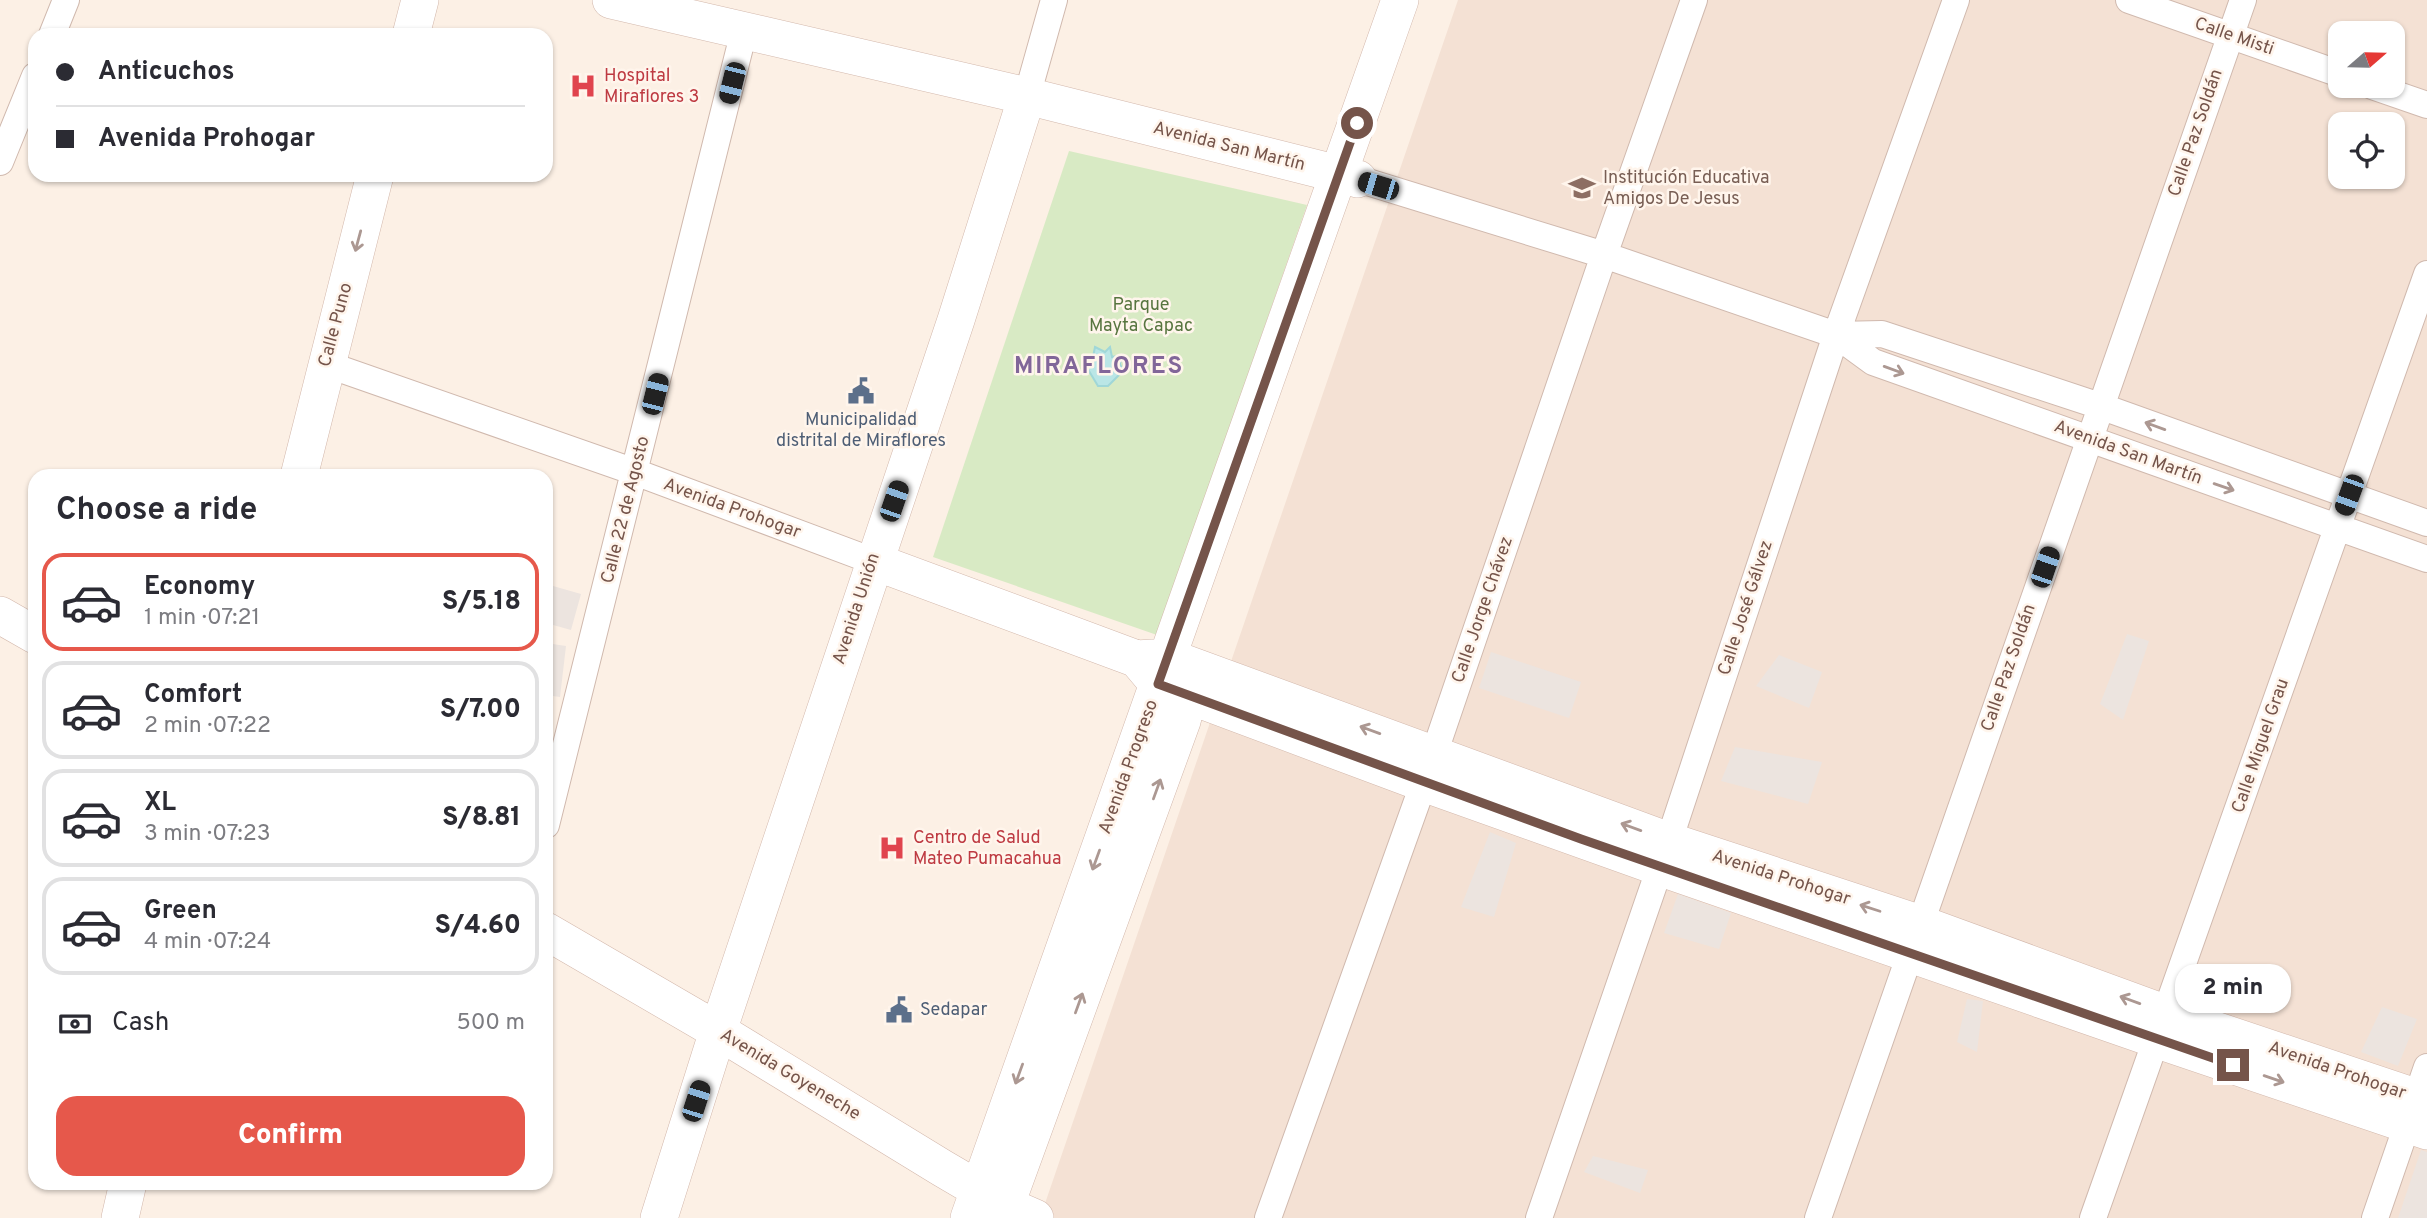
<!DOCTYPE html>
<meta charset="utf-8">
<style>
body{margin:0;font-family:Overpass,sans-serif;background:#f7f7f7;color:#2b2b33;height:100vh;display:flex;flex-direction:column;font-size:26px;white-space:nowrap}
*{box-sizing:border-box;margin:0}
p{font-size:23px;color:#7c7c81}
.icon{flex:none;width:38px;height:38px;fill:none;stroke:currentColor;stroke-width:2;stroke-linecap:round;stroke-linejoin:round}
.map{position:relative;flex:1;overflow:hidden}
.panel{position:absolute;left:28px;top:469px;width:525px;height:721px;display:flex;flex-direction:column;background:#fff;border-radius:21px;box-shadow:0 2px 5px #0004}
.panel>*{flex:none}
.guide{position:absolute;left:28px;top:28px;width:525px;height:154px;border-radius:21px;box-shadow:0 2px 5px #0004;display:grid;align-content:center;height:154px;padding:0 28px;background:#fff}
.needle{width:46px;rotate:70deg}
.tools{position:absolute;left:2328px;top:21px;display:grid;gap:14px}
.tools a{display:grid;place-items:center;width:77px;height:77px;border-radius:14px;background:#fff;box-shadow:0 2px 5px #0004;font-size:35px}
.end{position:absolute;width:32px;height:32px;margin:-16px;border:9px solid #75544a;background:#fff;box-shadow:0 0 0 4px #fff}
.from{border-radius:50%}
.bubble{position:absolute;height:49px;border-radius:21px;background:#fff;box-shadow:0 2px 5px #0004;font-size:23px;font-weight:800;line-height:49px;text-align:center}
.car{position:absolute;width:21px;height:42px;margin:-21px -10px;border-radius:9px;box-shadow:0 0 5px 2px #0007;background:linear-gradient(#222 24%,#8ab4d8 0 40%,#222 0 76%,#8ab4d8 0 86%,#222 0)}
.guide b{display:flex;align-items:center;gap:24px;height:66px;font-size:26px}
.guide b+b{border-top:2px solid #e1e1e2}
.guide i{width:18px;height:18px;background:#2b2b33}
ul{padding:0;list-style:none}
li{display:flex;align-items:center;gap:21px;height:98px;margin:0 14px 10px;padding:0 14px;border:4px solid #e1e1e2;border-radius:21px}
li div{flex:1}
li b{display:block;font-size:26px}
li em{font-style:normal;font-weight:800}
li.selected{border-color:#e6584b}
li>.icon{width:63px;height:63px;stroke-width:1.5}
h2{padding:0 28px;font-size:32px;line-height:84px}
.pay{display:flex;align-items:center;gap:18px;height:77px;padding:0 28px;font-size:26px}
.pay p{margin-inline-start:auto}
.cta{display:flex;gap:14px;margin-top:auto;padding:14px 28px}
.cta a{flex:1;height:80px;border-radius:21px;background:#e6584b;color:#fff;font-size:28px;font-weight:800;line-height:80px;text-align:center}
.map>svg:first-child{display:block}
.residential{fill:#f4e1d4;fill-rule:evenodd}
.industrial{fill:#ece4df}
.green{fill:#d8eac4}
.water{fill:#bae6e6;stroke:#a0d7d8;stroke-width:2}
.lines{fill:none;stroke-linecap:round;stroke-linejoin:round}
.street-casing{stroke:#d0b9ae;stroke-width:28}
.secondary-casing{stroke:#d3b8ac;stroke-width:38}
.street{stroke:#fff;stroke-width:26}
.secondary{stroke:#fff;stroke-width:37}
.oneway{stroke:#ac9892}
.route{stroke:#75544a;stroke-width:9}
.labels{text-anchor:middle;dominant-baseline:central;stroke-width:5;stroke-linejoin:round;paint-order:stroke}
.street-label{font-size:18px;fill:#75544a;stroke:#fff5ec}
.health-label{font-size:18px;fill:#be3a42;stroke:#fff5ec;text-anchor:start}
.education-label{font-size:18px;fill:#785e54;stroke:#fff5ec;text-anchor:start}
.park-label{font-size:18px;fill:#57753f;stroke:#fff5ec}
.service-label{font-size:18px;fill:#4e5e75;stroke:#fff5ec}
.district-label{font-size:24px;font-weight:bold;letter-spacing:2px;fill:#816699;stroke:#fff5ec}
</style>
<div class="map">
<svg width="2427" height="1218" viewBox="0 0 2427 1218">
<rect width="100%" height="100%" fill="#fcf0e5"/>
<path class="residential" d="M 1458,0 L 2427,0 L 2427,1218 L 1040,1218 ZM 2340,33 L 2392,33 L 2392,86 L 2340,86 ZM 2340,124 L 2392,124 L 2392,177 L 2340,177 Z"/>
<path class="industrial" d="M 546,584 L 581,594 L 571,630 L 546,623 Z
M 2127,634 L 2149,641 L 2123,720 L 2100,704 Z
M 546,643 L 566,646 L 560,697 L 546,695 Z
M 1491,652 L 1581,682 L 1569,718 L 1479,688 Z
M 1779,655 L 1822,672 L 1809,708 L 1756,686 Z
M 1735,747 L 1822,762 L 1808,804 L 1721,781 Z
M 1490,832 L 1516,843 L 1494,917 L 1461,907 Z
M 1678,894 L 1731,913 L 1719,949 L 1664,933 Z
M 1967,999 L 1983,1001 L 1977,1052 L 1957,1042 Z
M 2382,1007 L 2417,1019 L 2398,1066 L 2361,1052 Z
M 2421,1150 L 2427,1152 L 2427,1218 L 2398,1218 Z
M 1593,1156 L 1648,1170 L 1640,1193 L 1584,1172 Z"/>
<path class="green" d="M 1069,151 L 1307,205 L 1157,635 L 933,557 Z"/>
<path class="water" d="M 1095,347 L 1105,352 L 1110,347 L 1112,357 L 1122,355 L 1120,364 L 1123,371 L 1108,386 L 1098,386 L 1086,366 L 1093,357 Z"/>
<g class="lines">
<g class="street-casing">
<path id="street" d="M 2129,0 L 2340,74
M 52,35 L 66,0
M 2372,86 L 2427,105
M 1027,96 L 1054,0
M 0,162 L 35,76
M 1358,179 L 1604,255 L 1836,335 L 1873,362 L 2427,559
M 1836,335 L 1882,334 L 2100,406 L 2427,523
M 326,364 L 635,472 L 873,561
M 546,825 L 744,31
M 1268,1218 L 1434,754 L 1604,255 L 1694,0
M 1539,1218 L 1669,841 L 1836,335 L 1956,0
M 1818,1218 L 2243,0
M 2093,1218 L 2427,274
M 2375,1218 L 2427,1067"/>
</g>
<g class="secondary-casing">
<path id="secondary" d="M 611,0 L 1027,96 L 1358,179
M 411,35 L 420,0
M 299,476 L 375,175
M 873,561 L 1137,659 L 1168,657 L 1669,841 L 1921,924 L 2167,1014 L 2427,1101
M 0,615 L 35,635
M 1137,659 L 1158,684 L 1423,783 L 1659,867 L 2158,1040 L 2427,1131
M 546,931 L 718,1031 L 942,1168 L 1005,1205 L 1035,1218
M 120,1218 L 128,1183
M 659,1218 L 718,1031 L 956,320 L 1027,96
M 969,1218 L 1400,0
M 1001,1218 L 1182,721 L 1194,674"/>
</g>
<use href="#street" class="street"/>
<use href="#secondary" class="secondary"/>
</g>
<defs><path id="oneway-shaft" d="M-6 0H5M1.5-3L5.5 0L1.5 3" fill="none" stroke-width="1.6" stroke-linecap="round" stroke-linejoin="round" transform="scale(1.75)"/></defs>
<g class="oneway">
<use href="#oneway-shaft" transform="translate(358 241) rotate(105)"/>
<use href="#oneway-shaft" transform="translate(1894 370) rotate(20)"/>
<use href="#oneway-shaft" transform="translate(2155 426) rotate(-160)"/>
<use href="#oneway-shaft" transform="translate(2224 487) rotate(19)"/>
<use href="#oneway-shaft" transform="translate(1370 730) rotate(-160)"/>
<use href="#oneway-shaft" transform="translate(1157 789) rotate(-70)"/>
<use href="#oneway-shaft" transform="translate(1631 827) rotate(-160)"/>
<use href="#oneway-shaft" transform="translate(1096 860) rotate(110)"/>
<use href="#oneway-shaft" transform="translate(1870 908) rotate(-162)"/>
<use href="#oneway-shaft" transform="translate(2130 1000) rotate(-160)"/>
<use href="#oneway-shaft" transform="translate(1079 1003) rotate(-70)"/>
<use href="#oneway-shaft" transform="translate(1019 1074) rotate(110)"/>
<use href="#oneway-shaft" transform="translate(2274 1079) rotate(19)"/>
</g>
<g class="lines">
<path class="route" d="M 1357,123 L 1158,684 L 1581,839 L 2233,1065"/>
</g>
<defs>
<g id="hospital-bare" transform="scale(2.1)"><path d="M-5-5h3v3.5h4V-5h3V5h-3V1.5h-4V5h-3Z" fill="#e0444e" stroke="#fff5ec" stroke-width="2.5" paint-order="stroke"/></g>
<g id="school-bare" transform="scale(2.1)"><path d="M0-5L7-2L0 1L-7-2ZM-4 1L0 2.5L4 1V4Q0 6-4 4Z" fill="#8d6e63" stroke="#fff5ec" stroke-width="2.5" paint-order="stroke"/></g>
<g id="civic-bare" transform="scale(2.1)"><path d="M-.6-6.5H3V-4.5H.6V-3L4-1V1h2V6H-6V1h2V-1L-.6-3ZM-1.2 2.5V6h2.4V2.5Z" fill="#5c6f8a" stroke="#fff5ec" stroke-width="2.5" paint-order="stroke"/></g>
</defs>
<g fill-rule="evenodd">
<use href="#hospital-bare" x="583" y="86"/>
<use href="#school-bare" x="1582" y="188"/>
<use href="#civic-bare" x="861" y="391"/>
<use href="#hospital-bare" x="892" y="848"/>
<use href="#civic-bare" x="899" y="1010"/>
</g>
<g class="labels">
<g class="street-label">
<text transform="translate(2234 37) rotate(19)">Calle Misti</text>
<text transform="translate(2196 133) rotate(-71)">Calle Paz Soldán</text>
<text transform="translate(1229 147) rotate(14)">Avenida San Martín</text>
<text transform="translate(336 325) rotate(-75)">Calle Puno</text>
<text transform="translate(2128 453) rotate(20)">Avenida San Martín</text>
<text transform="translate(732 509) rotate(20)">Avenida Prohogar</text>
<text transform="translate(626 510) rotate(-76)">Calle 22 de Agosto</text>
<text transform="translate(1746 608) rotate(-72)">Calle José Gálvez</text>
<text transform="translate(857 609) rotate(-72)">Avenida Unión</text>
<text transform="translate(1483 610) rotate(-71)">Calle Jorge Chávez</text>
<text transform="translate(2009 668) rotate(-71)">Calle Paz Soldán</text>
<text transform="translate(2261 746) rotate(-71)">Calle Miguel Grau</text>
<text transform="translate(1129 767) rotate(-70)">Avenida Progreso</text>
<text transform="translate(1781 878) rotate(18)">Avenida Prohogar</text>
<text transform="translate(2337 1071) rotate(19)">Avenida Prohogar</text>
<text transform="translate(790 1075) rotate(31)">Avenida Goyeneche</text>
</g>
<g class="health-label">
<text x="604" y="76">Hospital<tspan x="604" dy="21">Miraflores 3</tspan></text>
<text x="913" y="838">Centro de Salud<tspan x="913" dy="21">Mateo Pumacahua</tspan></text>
</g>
<g class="education-label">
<text x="1603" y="178">Institución Educativa<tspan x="1603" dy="21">Amigos De Jesus</tspan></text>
</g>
<g class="park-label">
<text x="1141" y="305">Parque<tspan x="1141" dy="21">Mayta Capac</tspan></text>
</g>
<g class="service-label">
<text x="861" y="420">Municipalidad<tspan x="861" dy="21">distrital de Miraflores</tspan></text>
<text x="920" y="1010" text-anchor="start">Sedapar</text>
</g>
<g class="district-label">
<text x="1099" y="367">MIRAFLORES</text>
</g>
</g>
</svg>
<div class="tools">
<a><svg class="needle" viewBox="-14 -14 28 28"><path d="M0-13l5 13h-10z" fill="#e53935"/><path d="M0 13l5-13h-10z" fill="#7c7c81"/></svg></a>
<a><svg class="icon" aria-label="locate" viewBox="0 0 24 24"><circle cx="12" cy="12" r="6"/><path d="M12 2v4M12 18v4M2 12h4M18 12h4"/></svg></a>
</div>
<i class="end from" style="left:1357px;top:123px"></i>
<i class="end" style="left:2233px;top:1065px"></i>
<div class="bubble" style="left:2175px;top:964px;width:116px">2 min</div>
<i class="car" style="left:732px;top:83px;rotate:194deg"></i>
<i class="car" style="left:1378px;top:186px;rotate:287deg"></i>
<i class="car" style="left:655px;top:394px;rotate:14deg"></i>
<i class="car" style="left:2349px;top:495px;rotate:200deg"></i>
<i class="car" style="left:894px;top:501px;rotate:19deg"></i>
<i class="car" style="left:2045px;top:567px;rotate:19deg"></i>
<i class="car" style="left:696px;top:1101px;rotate:18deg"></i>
<div class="guide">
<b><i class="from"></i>Anticuchos</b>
<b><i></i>Avenida Prohogar</b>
</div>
<section class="panel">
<h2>Choose a ride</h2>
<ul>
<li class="selected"><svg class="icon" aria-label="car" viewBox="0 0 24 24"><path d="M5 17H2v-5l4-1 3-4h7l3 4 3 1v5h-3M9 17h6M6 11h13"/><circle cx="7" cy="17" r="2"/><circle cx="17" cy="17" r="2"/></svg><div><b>Economy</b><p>1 min · 07:21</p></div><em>S/5.18</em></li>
<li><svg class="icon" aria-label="car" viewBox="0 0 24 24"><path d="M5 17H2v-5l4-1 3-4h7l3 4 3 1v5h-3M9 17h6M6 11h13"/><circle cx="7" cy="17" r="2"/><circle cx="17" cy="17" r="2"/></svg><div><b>Comfort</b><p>2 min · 07:22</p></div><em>S/7.00</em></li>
<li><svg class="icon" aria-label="car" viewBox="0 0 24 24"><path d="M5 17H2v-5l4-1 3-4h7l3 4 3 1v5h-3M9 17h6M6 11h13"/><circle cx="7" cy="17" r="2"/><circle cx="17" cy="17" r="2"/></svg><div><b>XL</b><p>3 min · 07:23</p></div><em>S/8.81</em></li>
<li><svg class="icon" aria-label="car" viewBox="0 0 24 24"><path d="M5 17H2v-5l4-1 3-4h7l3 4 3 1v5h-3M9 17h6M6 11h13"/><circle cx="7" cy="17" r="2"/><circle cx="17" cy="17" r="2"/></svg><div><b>Green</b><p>4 min · 07:24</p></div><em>S/4.60</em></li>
</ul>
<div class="pay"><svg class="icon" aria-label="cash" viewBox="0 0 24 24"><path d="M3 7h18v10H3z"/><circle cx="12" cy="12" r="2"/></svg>Cash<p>500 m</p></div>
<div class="cta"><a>Confirm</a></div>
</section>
</div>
